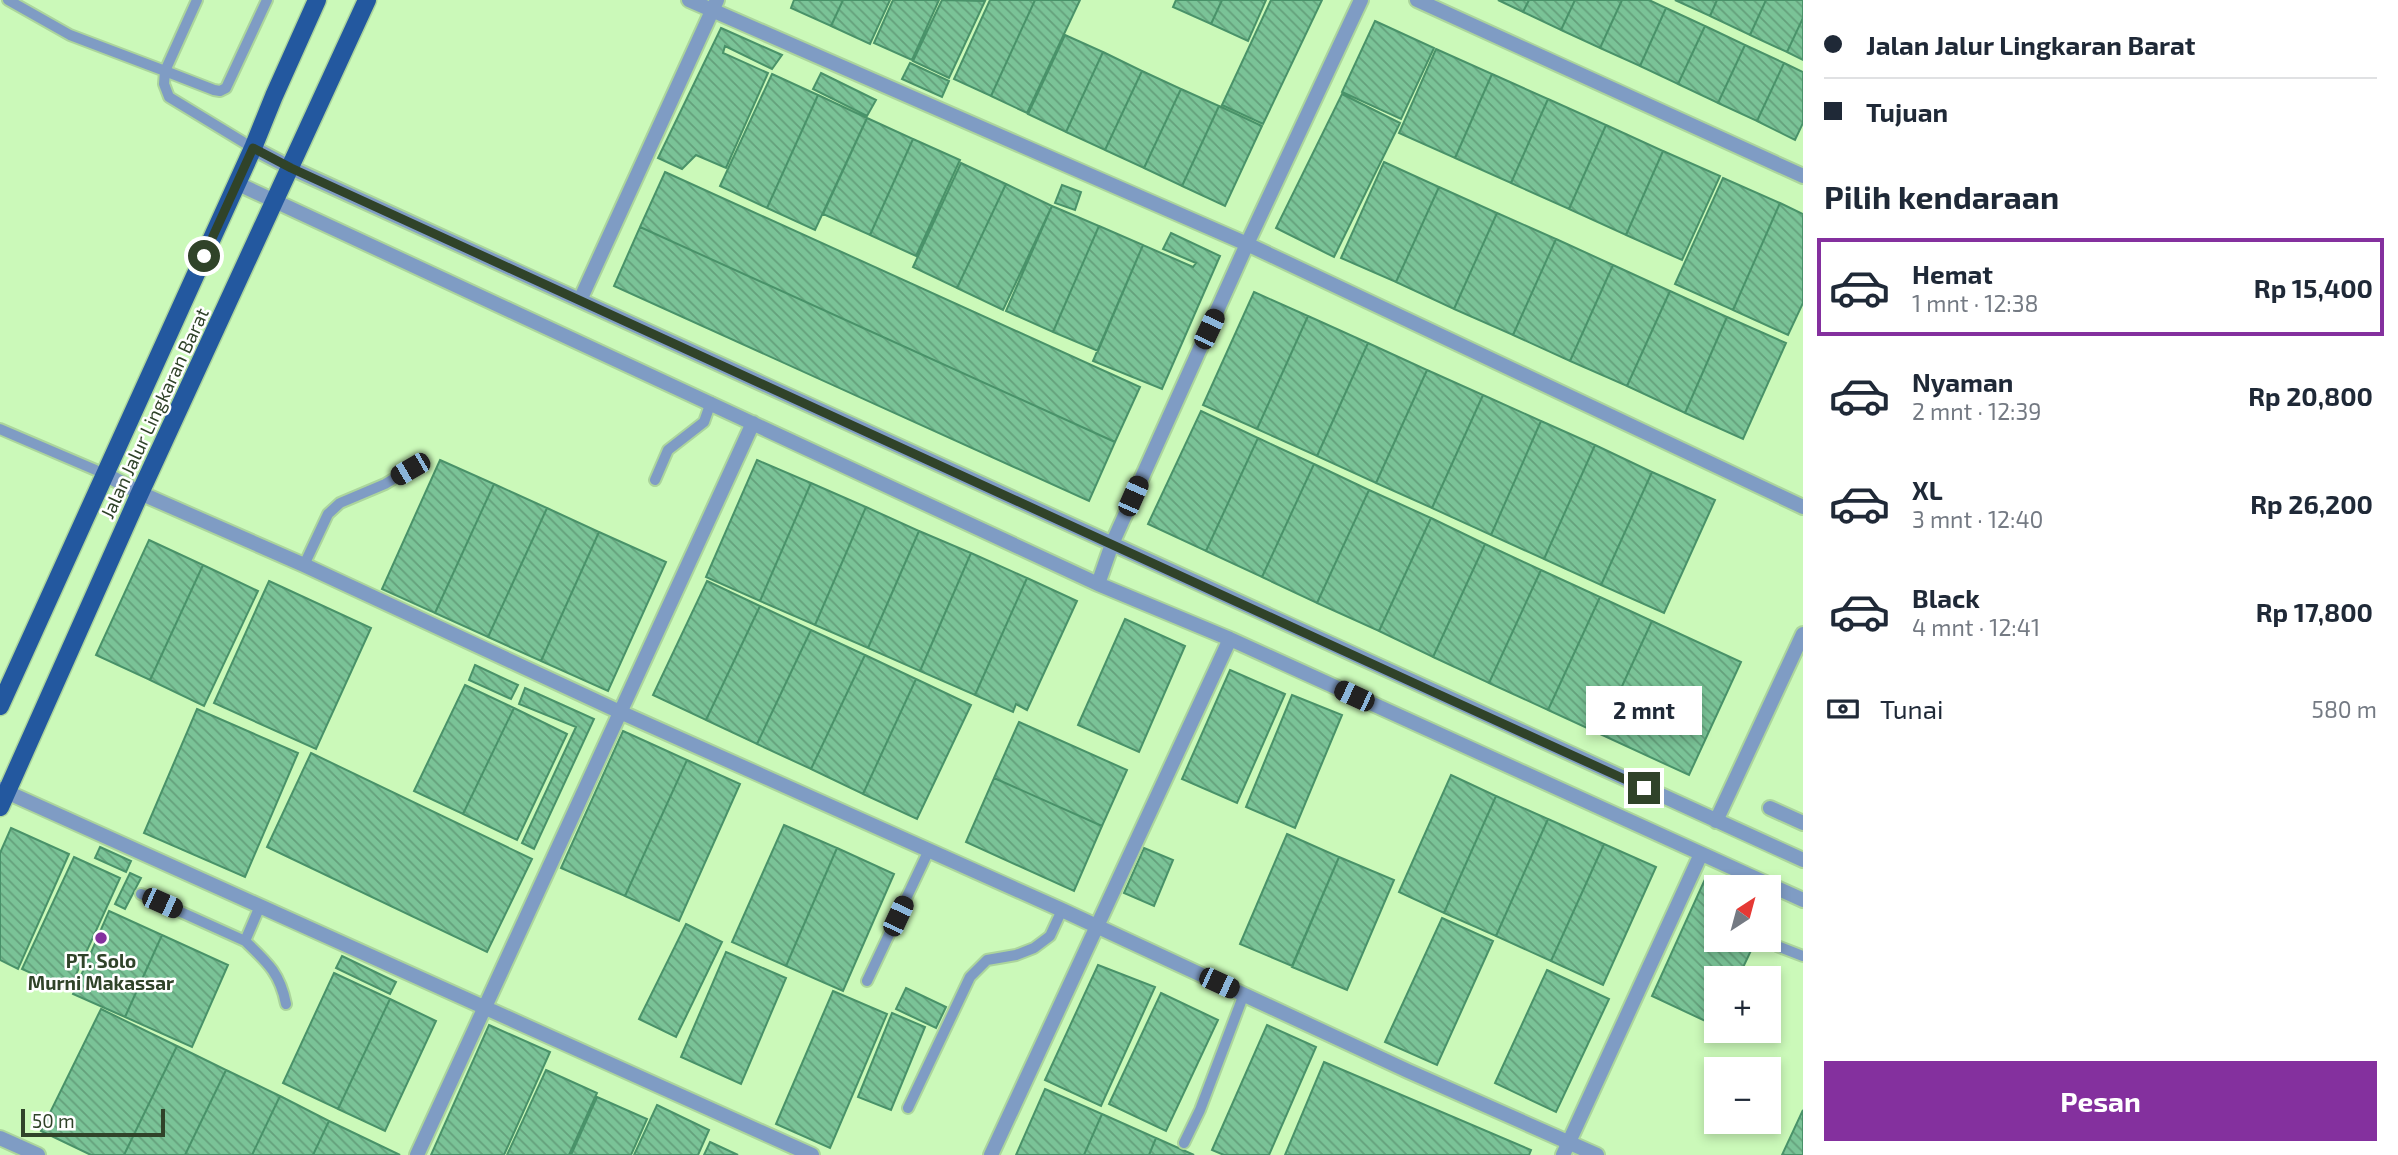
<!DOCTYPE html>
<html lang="id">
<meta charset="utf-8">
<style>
body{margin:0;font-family:"Exo 2",sans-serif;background:#f2f2f3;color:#1f2937;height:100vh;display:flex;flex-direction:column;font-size:26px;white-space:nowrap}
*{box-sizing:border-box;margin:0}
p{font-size:23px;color:#747a83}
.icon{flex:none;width:38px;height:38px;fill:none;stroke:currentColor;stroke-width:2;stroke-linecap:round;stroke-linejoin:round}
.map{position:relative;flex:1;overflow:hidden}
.side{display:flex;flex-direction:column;background:#fff;width:595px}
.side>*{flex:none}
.top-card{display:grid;align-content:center;height:154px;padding:0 21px;background:#fff}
.needle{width:46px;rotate:36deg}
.tools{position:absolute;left:1704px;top:875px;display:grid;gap:14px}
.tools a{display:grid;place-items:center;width:77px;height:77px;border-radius:0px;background:#fff;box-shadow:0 4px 10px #0003;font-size:35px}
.scale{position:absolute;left:21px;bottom:18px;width:144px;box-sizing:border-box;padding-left:7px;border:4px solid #304329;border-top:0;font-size:19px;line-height:24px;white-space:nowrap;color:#304329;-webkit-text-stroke:5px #fff;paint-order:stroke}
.end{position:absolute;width:32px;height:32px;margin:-16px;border:9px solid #304329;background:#fff;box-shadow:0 0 0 4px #fff}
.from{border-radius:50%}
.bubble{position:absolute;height:49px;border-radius:0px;background:#fff;box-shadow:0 4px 10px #0003;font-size:23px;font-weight:700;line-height:49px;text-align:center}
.car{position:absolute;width:21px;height:42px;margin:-21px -10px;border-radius:9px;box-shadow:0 0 5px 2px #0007;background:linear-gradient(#222 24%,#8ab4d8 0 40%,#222 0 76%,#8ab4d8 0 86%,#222 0)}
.top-card b{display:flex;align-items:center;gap:24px;height:66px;font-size:26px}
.top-card b+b{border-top:2px solid #e0e1e3}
.top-card i{width:18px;height:18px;background:#1f2937}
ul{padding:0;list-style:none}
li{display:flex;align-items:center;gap:21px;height:98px;margin:0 14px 10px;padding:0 7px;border:4px solid transparent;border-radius:0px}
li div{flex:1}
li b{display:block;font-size:26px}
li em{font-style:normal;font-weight:700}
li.on{border-color:#84309e}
li>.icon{width:63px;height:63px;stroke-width:1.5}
h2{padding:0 21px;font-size:32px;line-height:84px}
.pay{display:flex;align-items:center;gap:18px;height:77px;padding:0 21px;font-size:26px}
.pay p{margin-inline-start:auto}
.button{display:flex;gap:14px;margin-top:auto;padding:14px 21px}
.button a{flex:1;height:80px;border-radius:0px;background:#84309e;color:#fff;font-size:28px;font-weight:700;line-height:80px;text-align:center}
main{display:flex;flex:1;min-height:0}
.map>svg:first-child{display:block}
.building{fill:url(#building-back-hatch);stroke:#499269;stroke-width:2}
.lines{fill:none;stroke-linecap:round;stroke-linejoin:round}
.service-casing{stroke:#acd59c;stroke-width:14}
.minor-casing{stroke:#acd59c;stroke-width:18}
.primary-casing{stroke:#acd59c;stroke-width:21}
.service{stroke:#7f9cc4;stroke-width:10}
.minor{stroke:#7f9cc4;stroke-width:14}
.primary{stroke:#23589f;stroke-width:18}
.route{stroke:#304329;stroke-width:9}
.poi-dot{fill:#84309e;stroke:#fff;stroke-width:2.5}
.labels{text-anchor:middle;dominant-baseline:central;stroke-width:5;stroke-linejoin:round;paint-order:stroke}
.street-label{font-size:19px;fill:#304329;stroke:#fff}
.poi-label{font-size:19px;font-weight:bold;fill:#304329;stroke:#fff}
</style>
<main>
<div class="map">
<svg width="1803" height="1155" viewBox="0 0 1803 1155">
<defs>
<pattern id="building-back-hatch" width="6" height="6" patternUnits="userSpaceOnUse" patternTransform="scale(1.75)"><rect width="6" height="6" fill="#7ac397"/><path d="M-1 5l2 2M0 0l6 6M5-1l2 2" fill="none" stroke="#64a07b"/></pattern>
</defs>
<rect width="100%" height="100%" fill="#cbf9b9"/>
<path class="building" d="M 794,0 L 843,0 L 831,26 L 791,8 Z
M 843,0 L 890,0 L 870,44 L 831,26 Z
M 893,0 L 939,0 L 912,60 L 874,43 Z
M 942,0 L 985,1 L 949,78 L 913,61 Z
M 990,0 L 1035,0 L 991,96 L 954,79 Z
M 1035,0 L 1080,0 L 1027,113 L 991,96 Z
M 1176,0 L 1222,0 L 1211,24 L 1173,7 Z
M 1222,0 L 1266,0 L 1248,41 L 1211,24 Z
M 1271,0 L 1322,0 L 1263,124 L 1222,105 Z
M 1498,0 L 1529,0 L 1523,12 Z
M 1529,0 L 1575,0 L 1561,30 L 1523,12 Z
M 1575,0 L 1622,0 L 1600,48 L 1561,30 Z
M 1622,0 L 1649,0 L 1666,8 L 1640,66 L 1600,48 Z
M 1675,0 L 1717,0 L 1710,16 Z
M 1717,0 L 1766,0 L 1750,35 L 1710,16 Z
M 1766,0 L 1803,0 L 1803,18 L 1787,52 L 1750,35 Z
M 1666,8 L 1705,26 L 1678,84 L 1640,66 Z
M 1803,18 L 1803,60 L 1787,52 Z
M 1375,21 L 1434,48 L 1401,119 L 1342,92 Z
M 1705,26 L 1745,45 L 1718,103 L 1678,84 Z
M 721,28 L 782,55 L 772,69 L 725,46 L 723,53 L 768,73 L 726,168 L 696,155 L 682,169 L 658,158 Z
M 1065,35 L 1103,52 L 1066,132 L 1028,114 Z
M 1745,45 L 1784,63 L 1757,121 L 1718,103 Z
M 1436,49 L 1492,74 L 1455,158 L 1399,133 Z
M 1103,52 L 1142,71 L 1105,150 L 1066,132 Z
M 910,63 L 949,81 L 942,97 L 902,79 Z
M 1784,63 L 1803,72 L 1803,123 L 1795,140 L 1757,121 Z
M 1142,71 L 1181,89 L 1144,168 L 1105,150 Z
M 821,73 L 876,100 L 867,116 L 813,89 Z
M 772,74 L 818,95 L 767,208 L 720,186 Z
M 1492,74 L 1548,99 L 1511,183 L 1455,158 Z
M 1181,89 L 1219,106 L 1182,186 L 1144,168 Z
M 1342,94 L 1400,123 L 1334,257 L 1276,228 Z
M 818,95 L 867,118 L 815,230 L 767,208 Z
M 1548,99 L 1606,125 L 1569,209 L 1511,183 Z
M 1219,106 L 1262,126 L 1225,206 L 1182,186 Z
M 867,118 L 913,139 L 870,235 L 823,214 Z
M 1606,125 L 1663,151 L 1626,235 L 1569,209 Z
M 913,139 L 960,160 L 916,256 L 870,235 Z
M 1663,151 L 1720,176 L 1682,260 L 1626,235 Z
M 1384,162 L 1439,187 L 1396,282 L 1341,258 Z
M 961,163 L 1006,184 L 957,288 L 913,267 Z
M 665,172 L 1140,387 L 1115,442 L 640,227 Z
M 1723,178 L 1780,203 L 1733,310 L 1675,284 Z
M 1006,184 L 1052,206 L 1003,310 L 957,288 Z
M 1062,185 L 1081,192 L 1075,210 L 1055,203 Z
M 1439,187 L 1497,213 L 1454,309 L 1396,282 Z
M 1780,203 L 1803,214 L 1803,303 L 1788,335 L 1733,310 Z
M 1052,206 L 1099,226 L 1053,332 L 1006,311 Z
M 1497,213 L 1556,239 L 1513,335 L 1454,309 Z
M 1099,226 L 1143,245 L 1098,351 L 1053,332 Z
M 640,227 L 1115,442 L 1089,501 L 614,286 Z
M 1171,233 L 1220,256 L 1162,389 L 1093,361 L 1143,245 L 1193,267 L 1196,263 L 1163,249 Z
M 1556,239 L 1613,265 L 1570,361 L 1513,335 Z
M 1613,265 L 1670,291 L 1627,386 L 1570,361 Z
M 1670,291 L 1727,317 L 1685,413 L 1627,386 Z
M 1254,292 L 1308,316 L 1257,429 L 1203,405 Z
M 1308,316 L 1368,343 L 1317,456 L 1257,429 Z
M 1727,317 L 1786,343 L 1743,439 L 1685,413 Z
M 1368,343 L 1427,370 L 1376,483 L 1317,456 Z
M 1427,370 L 1483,395 L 1432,508 L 1376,483 Z
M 1483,395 L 1541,421 L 1491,535 L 1432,508 Z
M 1201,411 L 1258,438 L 1206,551 L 1148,524 Z
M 1541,421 L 1595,445 L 1544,559 L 1491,535 Z
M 1258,438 L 1314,464 L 1262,577 L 1206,551 Z
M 1595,445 L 1652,472 L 1601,585 L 1544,559 Z
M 440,460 L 494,484 L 435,613 L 382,589 Z
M 757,460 L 811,483 L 760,601 L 706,577 Z
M 1314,464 L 1369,490 L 1317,603 L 1262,577 Z
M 1652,472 L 1715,500 L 1664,613 L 1601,585 Z
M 811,483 L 866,507 L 815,625 L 760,601 Z
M 494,484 L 547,508 L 488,637 L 435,613 Z
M 1369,490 L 1431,518 L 1379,631 L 1317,603 Z
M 866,507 L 919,531 L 868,648 L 815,625 Z
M 547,508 L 599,532 L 541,661 L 488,637 Z
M 1431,518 L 1485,544 L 1433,657 L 1379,631 Z
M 919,531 L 971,553 L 920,671 L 868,648 Z
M 599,532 L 666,562 L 608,691 L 541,661 Z
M 149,540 L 203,565 L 150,680 L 96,655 Z
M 1485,544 L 1541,570 L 1489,683 L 1433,657 Z
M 971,553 L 1027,578 L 975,695 L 920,671 Z
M 203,565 L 258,591 L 204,706 L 150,680 Z
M 1541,570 L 1600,597 L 1548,710 L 1489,683 Z
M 1027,578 L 1077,601 L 1027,710 L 1016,704 L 1013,712 L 975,695 Z
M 269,581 L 371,628 L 316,749 L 214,703 Z
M 707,581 L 760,606 L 706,720 L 653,695 Z
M 1600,597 L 1652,621 L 1600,734 L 1548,710 Z
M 760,606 L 811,630 L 757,744 L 706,720 Z
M 1125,619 L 1185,646 L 1139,752 L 1078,725 Z
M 1652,621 L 1741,662 L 1689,775 L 1600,734 Z
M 811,630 L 865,655 L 811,769 L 757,744 Z
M 865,655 L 916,679 L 863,794 L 811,769 Z
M 475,665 L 518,685 L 511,699 L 469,680 Z
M 1230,670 L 1285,694 L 1237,803 L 1182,779 Z
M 916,679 L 971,705 L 917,819 L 863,794 Z
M 465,685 L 514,708 L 463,814 L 414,791 Z
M 525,688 L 594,719 L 534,849 L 522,843 L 576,727 L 519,704 Z
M 1292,695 L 1342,715 L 1295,828 L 1246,807 Z
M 514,708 L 567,734 L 517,840 L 463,814 Z
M 197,709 L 298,753 L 245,877 L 144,833 Z
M 1019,722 L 1127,770 L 1102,826 L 994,778 Z
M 623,731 L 687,760 L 625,896 L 561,868 Z
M 311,753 L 532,859 L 487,952 L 267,847 Z
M 687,760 L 740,784 L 679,921 L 625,896 Z
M 1451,775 L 1496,796 L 1444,913 L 1399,892 Z
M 994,778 L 1102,826 L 1074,891 L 966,842 Z
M 1496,796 L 1548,819 L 1496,936 L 1444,913 Z
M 1548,819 L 1604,844 L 1551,961 L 1496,936 Z
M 784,825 L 837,848 L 786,966 L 732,942 Z
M 11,828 L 69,854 L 18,969 L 0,960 L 0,853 Z
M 1287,834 L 1339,857 L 1292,966 L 1240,944 Z
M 1604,844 L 1656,867 L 1603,985 L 1551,961 Z
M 100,847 L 131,861 L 126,872 L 95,858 Z
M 837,848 L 894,874 L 843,991 L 786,966 Z
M 1144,848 L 1173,860 L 1154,906 L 1124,893 Z
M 74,857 L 120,878 L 69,990 L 22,969 Z
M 1339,857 L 1394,880 L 1347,990 L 1292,967 Z
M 130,873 L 141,878 L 125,909 L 115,904 Z
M 1706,877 L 1729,887 L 1717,887 L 1717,940 L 1756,940 L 1738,978 L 1717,978 L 1716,1026 L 1652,996 Z
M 109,911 L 162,935 L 125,1017 L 73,994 Z
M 1442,918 L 1493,941 L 1437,1065 L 1385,1042 Z
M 686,924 L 722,942 L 676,1037 L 639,1019 Z
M 162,935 L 228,965 L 192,1047 L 125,1017 Z
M 726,952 L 786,978 L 741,1084 L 681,1057 Z
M 342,956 L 396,982 L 390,994 L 336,968 Z
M 1098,965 L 1155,987 L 1101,1106 L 1045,1080 Z
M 1547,970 L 1609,999 L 1556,1112 L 1495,1083 Z
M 334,973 L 390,999 L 338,1109 L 283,1083 Z
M 906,988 L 946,1007 L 936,1028 L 896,1009 Z
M 833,991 L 887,1014 L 830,1148 L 776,1124 Z
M 1161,993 L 1218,1020 L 1166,1131 L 1109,1104 Z
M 390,999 L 436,1021 L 385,1131 L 338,1109 Z
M 101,1009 L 177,1046 L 124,1155 L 91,1155 L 41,1131 Z
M 892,1013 L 925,1027 L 891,1110 L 858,1097 Z
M 489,1025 L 550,1052 L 504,1155 L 431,1155 Z
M 1267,1025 L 1316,1047 L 1269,1155 L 1224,1155 L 1212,1150 Z
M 177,1046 L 226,1070 L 185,1155 L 124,1155 Z
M 1324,1062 L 1531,1150 L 1529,1155 L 1285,1155 Z
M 226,1070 L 280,1096 L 252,1155 L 185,1155 Z
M 546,1070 L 597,1093 L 569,1155 L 507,1155 Z
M 1045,1089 L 1102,1114 L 1084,1155 L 1016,1155 Z
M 280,1096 L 329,1121 L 313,1155 L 252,1155 Z
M 597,1097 L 647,1119 L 631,1155 L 571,1155 Z
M 657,1105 L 709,1130 L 698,1155 L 634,1155 Z
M 1803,1110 L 1803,1155 L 1782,1155 Z
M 1102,1114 L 1156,1138 L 1149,1155 L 1084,1155 Z
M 329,1121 L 400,1155 L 313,1155 Z
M 1156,1138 L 1194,1155 L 1149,1155 Z
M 710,1142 L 738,1155 L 704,1155 Z"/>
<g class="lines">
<g class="service-casing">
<path id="service" d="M 8,0 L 70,35 L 165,71 L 197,0
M 253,148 L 169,97 L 164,84 L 165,71 L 214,90 L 220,91 L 226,88 L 267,0
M 0,429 L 105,474
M 655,480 L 668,450 L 704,422 L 711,402
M 304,565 L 328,514 L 340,503 L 385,484 L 410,469
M 141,894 L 245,941 L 260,906
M 245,941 C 267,962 280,973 286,1004
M 1777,946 L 1803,956
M 867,981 L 929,850
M 908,1108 L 970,977 L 987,960 L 1016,955 L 1034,948 L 1050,936 L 1062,910
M 1184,1143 L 1200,1110 L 1244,994"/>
</g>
<g class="minor-casing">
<path id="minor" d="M 689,0 L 1247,244 L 1803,507
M 1417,0 L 1803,176
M 253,148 L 291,168 C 797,395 1298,632 1803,860
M 236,183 L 1098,584 L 1230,639 L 1803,900
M 581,298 L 717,0
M 105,474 L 140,493 L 304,565 L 620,712 L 1062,910 L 1408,1071 L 1597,1155
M 1098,584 L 1112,544 L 1247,244 L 1361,0
M 0,789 L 812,1155
M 1770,808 L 1803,823
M 1716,821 L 1803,634
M 0,1138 L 38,1155
M 417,1155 L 753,423
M 991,1155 L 1230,639
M 1563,1155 L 1701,854"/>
</g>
<g class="primary-casing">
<path id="primary" d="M 0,706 L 253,148 L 274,96 L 317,0
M 0,807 L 140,493 L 367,0"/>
</g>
<use href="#service" class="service"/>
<use href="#minor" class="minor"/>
<use href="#primary" class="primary"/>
</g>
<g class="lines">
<path class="route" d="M 204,256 L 253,148 L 291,168 C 743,371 1192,583 1644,788"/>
</g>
<circle class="poi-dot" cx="101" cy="938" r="7"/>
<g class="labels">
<g class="street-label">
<text transform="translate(154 413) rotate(-65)">Jalan Jalur Lingkaran Barat</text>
</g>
<g class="poi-label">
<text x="101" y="960">PT. Solo<tspan x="101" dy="22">Murni Makassar</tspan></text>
</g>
</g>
</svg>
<div class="tools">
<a><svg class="needle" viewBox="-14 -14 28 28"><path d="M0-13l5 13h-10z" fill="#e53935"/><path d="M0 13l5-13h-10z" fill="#747a83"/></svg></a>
<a>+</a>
<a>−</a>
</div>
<div class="scale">50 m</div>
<i class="end from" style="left:204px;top:256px"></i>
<i class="end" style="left:1644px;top:788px"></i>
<div class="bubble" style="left:1586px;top:686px;width:116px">2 mnt</div>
<i class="car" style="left:1209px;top:329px;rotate:25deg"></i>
<i class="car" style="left:410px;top:469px;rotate:240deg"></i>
<i class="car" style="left:1133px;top:496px;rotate:24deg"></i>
<i class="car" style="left:1354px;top:696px;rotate:295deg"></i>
<i class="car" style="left:162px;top:903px;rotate:114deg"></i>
<i class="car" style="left:898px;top:916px;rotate:25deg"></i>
<i class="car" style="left:1219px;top:983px;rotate:115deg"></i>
</div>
<section class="side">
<div class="top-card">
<b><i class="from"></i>Jalan Jalur Lingkaran Barat</b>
<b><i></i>Tujuan</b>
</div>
<h2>Pilih kendaraan</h2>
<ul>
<li class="on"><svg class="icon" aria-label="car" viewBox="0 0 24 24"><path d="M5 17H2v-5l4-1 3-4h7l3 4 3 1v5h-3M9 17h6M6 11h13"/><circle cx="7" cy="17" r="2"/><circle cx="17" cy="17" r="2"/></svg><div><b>Hemat</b><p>1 mnt · 12:38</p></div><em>Rp 15,400</em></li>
<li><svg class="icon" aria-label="car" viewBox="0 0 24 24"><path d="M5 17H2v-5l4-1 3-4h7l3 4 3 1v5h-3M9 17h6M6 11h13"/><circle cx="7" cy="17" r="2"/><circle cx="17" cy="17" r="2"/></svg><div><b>Nyaman</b><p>2 mnt · 12:39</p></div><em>Rp 20,800</em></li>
<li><svg class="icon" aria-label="car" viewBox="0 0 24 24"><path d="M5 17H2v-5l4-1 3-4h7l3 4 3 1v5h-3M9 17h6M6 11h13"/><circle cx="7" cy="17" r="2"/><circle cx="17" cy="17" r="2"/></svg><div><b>XL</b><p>3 mnt · 12:40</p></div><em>Rp 26,200</em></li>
<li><svg class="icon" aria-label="car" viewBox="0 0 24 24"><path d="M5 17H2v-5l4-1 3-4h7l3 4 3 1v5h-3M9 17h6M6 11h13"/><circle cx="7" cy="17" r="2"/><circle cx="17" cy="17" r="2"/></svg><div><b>Black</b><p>4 mnt · 12:41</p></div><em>Rp 17,800</em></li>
</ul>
<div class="pay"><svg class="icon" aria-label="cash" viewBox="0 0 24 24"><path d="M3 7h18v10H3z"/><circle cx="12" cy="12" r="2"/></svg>Tunai<p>580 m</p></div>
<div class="button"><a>Pesan</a></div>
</section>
</main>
